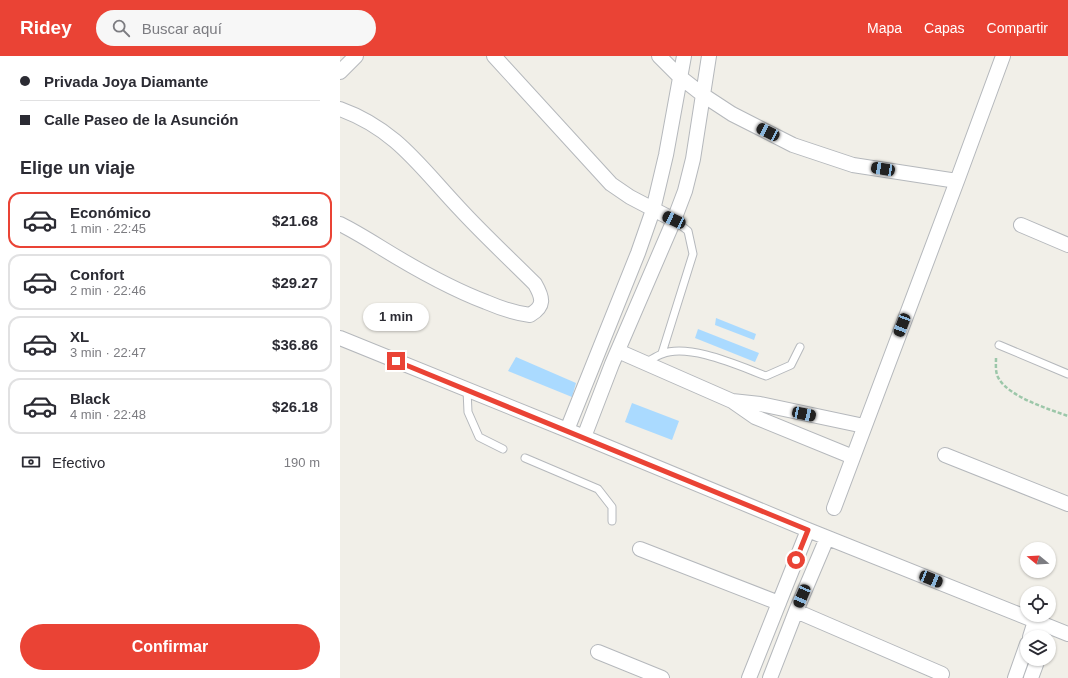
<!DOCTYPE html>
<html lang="es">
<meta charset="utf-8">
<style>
body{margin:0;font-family:Helvetica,sans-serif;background:#f7f7f7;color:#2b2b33;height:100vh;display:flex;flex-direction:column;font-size:15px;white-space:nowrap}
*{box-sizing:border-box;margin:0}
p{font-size:13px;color:#7c7c81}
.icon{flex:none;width:22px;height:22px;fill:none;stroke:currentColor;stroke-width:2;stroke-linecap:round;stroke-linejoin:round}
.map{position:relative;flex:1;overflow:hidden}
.side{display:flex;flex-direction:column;background:#fff;width:340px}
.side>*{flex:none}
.top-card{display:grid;align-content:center;height:88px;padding:0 20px;background:#fff}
.needle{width:26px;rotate:288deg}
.buttons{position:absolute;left:680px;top:486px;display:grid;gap:8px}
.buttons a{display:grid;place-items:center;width:36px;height:36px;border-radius:50%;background:#fff;box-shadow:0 1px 3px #0004;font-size:20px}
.end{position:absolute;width:18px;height:18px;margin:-9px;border:5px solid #ea4335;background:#fff;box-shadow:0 0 0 2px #fff}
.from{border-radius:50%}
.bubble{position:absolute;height:28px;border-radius:14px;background:#fff;box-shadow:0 1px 3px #0004;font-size:13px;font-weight:800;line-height:28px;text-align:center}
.car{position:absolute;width:12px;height:24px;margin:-12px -6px;border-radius:5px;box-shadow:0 0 3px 1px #0007;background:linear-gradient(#222 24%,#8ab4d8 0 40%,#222 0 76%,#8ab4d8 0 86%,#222 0)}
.top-card b{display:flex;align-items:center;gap:14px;height:38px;font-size:15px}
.top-card b+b{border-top:1px solid #e1e1e2}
.top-card i{width:10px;height:10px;background:#2b2b33}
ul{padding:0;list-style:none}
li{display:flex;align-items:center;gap:12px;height:56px;margin:0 8px 6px;padding:0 12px;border:2px solid #e1e1e2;border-radius:12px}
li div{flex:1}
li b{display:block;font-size:15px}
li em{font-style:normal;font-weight:800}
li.current{border-color:#ea4335}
li>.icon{width:36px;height:36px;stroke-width:1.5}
h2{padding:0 20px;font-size:18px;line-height:48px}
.pay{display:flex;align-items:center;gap:10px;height:44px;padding:0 20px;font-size:15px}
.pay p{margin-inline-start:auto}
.primary-button{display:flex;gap:8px;margin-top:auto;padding:8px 20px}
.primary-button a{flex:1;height:46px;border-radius:24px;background:#ea4335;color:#fff;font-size:16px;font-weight:800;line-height:46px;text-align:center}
header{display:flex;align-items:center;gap:24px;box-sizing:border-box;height:56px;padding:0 20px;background:#ea4335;color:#fff}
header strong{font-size:19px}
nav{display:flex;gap:22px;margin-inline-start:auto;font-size:14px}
.search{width:280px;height:36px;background:#f7f7f7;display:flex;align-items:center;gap:10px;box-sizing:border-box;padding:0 14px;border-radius:22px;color:#7c7c81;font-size:15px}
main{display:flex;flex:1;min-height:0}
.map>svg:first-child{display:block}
.water{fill:#aadaff}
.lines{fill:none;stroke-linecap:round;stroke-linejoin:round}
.service-casing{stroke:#b5b8bc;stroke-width:9}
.minor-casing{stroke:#b5b8bc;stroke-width:16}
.path{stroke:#9cc7a9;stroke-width:2.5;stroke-dasharray:4 2;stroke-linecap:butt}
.service{stroke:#fff;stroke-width:7}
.minor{stroke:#fff;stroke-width:14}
.route{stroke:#ea4335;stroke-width:5}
</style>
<header>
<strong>Ridey</strong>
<div class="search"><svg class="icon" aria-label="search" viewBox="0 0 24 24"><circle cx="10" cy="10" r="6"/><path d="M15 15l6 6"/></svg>Buscar aquí</div>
<nav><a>Mapa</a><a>Capas</a><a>Compartir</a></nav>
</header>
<main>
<section class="side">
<div class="top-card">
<b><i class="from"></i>Privada Joya Diamante</b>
<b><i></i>Calle Paseo de la Asunción</b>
</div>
<h2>Elige un viaje</h2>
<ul>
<li class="current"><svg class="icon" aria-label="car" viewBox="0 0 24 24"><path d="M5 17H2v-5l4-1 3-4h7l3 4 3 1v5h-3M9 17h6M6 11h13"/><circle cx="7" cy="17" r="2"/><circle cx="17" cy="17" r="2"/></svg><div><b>Económico</b><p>1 min · 22:45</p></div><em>$21.68</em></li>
<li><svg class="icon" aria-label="car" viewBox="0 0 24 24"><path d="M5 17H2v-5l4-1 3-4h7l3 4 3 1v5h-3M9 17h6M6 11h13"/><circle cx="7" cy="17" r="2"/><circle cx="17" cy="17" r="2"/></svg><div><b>Confort</b><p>2 min · 22:46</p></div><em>$29.27</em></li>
<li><svg class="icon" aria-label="car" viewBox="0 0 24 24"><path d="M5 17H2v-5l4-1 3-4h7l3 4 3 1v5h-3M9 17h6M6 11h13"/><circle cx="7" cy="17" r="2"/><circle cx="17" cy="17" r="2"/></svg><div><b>XL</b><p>3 min · 22:47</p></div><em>$36.86</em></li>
<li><svg class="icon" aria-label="car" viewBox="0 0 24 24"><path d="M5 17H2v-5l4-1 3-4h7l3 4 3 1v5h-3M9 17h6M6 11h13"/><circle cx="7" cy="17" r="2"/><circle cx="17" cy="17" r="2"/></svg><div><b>Black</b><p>4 min · 22:48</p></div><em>$26.18</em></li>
</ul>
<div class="pay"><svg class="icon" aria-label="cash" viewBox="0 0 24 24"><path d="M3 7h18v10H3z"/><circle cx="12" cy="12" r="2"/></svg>Efectivo<p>190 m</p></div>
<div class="primary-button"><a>Confirmar</a></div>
</section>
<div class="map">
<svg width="728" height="622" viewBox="0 0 728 622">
<rect width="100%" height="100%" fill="#f1efe8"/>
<path class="water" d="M 376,262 L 416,278 L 414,284 L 375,269 Z
M 358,273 L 419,297 L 415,306 L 355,282 Z
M 176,301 L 236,327 L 232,341 L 168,315 Z
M 292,347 L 339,365 L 332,384 L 285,366 Z"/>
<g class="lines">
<g class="service-casing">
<path id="service" d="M 659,289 L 728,318
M 322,297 L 353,198 L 348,175 L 334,164
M 305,307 C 311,304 316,300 322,298 C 349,287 399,310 426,320 L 451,309 L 460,291
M 127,334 L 128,356 L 139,381 L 163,393
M 185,402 L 258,433 L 272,451 L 272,465"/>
</g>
<g class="minor-casing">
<path id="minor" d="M 154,0 L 271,128 L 290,141 L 334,164
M 319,0 L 340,21 L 363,39 L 392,58 L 453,89 L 513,109 L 617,125 L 663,0
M 0,16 L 16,0
M 0,53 C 56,73 81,112 120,153 C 144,179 170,203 195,228 C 203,242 205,250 190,259 C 174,257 160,252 146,246 C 109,232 74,212 40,191 C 27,183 14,175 0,168
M 681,169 L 728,189
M 0,282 L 227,374 L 468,474 L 728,578
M 278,295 L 392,345 L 415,361 L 513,401
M 392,345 L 420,348 L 524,370
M 227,374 L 298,197 L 313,154 L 326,99 L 344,0
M 244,381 L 272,308 L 334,164 L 345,135 L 353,103 L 369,0
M 605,399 L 728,448
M 494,452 L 617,125
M 300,493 L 439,547
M 456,555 L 602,618
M 690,581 L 695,565
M 258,596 L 322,622
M 409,622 L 468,474
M 430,622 L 456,555 L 487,482
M 675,622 L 687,588
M 691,622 L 698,603"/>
</g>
<path class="path" d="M 656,302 C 656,309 655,317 659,323 C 670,341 708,353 728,360"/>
<use href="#service" class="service"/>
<use href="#minor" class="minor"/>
</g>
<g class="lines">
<path class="route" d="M 56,305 L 468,474 L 456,504"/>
</g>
</svg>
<div class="buttons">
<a><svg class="needle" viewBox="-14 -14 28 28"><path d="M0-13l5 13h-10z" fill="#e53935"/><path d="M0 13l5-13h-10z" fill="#7c7c81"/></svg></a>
<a><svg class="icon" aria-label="locate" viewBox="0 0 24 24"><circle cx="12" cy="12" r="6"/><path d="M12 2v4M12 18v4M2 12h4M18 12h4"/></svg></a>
<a><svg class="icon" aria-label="layers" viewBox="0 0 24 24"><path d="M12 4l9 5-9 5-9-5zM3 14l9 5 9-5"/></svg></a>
</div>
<i class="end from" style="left:456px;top:504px"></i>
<i class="end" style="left:56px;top:305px"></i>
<div class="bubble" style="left:23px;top:247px;width:66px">1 min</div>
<i class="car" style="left:428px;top:76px;rotate:297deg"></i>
<i class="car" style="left:543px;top:113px;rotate:279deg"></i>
<i class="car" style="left:334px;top:164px;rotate:295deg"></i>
<i class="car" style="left:562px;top:269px;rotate:201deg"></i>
<i class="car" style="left:464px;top:358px;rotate:102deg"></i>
<i class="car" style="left:591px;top:523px;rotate:112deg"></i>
<i class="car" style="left:462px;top:540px;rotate:203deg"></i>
</div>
</main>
